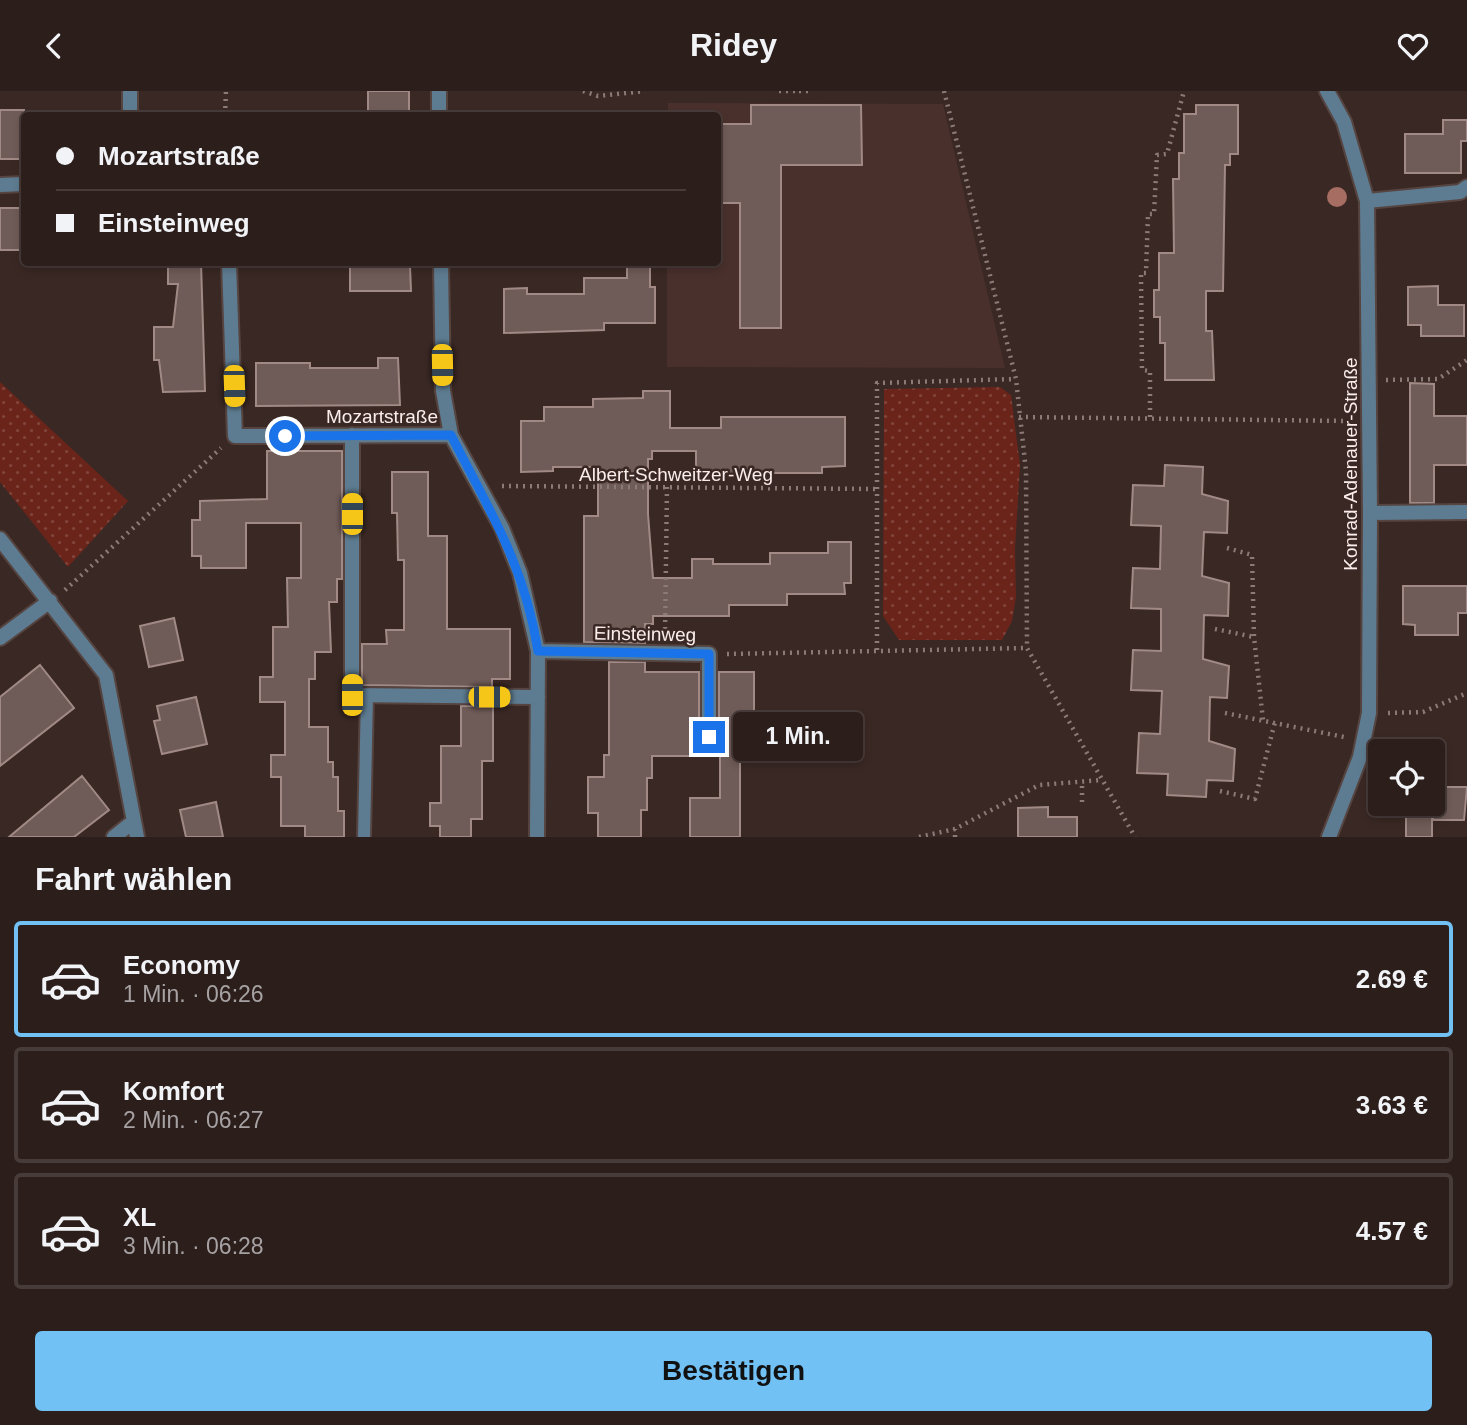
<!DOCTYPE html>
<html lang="de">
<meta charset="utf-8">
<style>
body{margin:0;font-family:Helvetica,sans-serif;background:#342724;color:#f1f3f6;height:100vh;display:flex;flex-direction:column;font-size:26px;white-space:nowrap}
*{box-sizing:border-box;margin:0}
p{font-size:23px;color:#a6a2a3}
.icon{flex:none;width:38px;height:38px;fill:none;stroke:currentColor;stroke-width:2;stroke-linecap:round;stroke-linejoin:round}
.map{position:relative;height:746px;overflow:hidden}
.drawer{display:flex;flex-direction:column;background:#2c1e1b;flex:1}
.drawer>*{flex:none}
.banner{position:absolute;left:21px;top:21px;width:700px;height:154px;border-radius:7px;box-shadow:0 4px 10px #0003,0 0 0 2px #483c3a;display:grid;align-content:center;height:154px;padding:0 35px;background:#2c1e1b}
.controls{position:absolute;left:1368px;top:648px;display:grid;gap:14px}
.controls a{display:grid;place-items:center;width:77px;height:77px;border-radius:7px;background:#2c1e1b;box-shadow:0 4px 10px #0003,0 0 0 2px #483c3a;font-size:35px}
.end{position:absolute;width:32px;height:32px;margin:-16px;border:9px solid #1a73e8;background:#fff;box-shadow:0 0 0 4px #fff}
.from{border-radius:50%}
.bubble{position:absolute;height:49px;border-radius:7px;background:#2c1e1b;box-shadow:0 4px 10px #0003,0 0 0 2px #483c3a;font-size:23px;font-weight:700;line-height:49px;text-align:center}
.car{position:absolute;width:21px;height:42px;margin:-21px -10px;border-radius:9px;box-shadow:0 0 5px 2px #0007;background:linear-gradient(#f5c518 24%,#345 0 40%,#f5c518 0 76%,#345 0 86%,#f5c518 0)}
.banner b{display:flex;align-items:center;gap:24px;height:66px;font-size:26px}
.banner b+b{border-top:2px solid #483c3a}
.banner i{width:18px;height:18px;background:#f1f3f6}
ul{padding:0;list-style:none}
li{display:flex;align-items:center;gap:21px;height:116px;margin:0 14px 10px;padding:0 21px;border:4px solid #483c3a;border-radius:7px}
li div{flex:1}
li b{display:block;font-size:26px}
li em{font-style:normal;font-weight:700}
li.selected{border-color:#71c1f5}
li>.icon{width:63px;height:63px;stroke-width:1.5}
h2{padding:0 35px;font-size:32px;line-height:84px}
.primary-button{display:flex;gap:14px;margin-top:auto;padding:14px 35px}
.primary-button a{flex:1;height:80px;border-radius:7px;background:#71c1f5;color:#111;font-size:28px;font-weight:700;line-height:80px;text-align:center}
header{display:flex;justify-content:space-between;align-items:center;height:91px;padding:0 35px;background:#2c1e1b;font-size:32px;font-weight:700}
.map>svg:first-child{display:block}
.built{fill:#49302c}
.park{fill:url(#park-dots)}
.building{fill:#6f5b57;stroke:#a18a86;stroke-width:2}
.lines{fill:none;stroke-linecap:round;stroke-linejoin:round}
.lane-casing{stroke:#554440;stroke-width:16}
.street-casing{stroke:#554440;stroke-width:18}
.path{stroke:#8b7b78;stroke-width:4.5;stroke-dasharray:2 5;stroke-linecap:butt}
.lane{stroke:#5e7c91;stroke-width:12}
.street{stroke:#5e7c91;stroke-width:14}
.tree{fill:#a66d62}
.route{stroke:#1a73e8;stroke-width:9}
.labels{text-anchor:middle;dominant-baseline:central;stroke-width:5;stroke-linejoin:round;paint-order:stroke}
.street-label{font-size:19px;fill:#faedeb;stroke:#3a2824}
</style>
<header><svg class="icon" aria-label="back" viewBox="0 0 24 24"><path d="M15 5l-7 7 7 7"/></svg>Ridey<svg class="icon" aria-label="heart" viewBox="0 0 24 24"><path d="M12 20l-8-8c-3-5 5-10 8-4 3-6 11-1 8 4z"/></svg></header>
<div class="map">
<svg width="1467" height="746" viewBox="0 0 1467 746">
<defs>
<pattern id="park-dots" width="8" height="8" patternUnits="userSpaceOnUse" patternTransform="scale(1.75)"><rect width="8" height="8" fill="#6a241a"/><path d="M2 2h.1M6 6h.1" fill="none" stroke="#80443b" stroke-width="1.8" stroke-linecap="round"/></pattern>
</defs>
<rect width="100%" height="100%" fill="#3a2824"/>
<path class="built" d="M 668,12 L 943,13 L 1005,277 L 667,276 L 667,172 L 718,172 L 718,24 L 668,24 Z"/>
<path class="park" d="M 0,291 L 128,410 L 68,476 L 0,391 Z
M 1000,296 L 1011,304 L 1020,374 L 1015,458 L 1016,506 L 1012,530 L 1002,549 L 899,549 L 883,525 L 884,298 Z"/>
<path class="building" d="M 368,0 L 409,0 L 409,24 L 368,24 Z
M 751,14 L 861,14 L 862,74 L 781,74 L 781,237 L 740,237 L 740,112 L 718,112 L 718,33 L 751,33 Z
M 1196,14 L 1238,14 L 1238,63 L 1230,63 L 1230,74 L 1225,74 L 1223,200 L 1206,200 L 1206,240 L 1212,240 L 1214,289 L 1165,289 L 1165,252 L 1160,252 L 1160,226 L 1154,226 L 1154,199 L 1159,199 L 1159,162 L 1174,162 L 1173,88 L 1179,88 L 1179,62 L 1184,62 L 1184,23 L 1196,23 Z
M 0,19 L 24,19 L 24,68 L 0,68 Z
M 1443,29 L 1467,29 L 1467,50 L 1461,50 L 1461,82 L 1405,82 L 1405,43 L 1443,43 Z
M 0,117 L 24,117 L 24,159 L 0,159 Z
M 168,172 L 201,172 L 205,300 L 163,301 L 159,269 L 154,269 L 154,236 L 173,236 L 178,193 L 168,193 Z
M 358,172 L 405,172 L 405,175 L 410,175 L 411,200 L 350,200 L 350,175 L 358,175 Z
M 627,175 L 650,175 L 650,196 L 655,196 L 655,232 L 604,232 L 604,239 L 504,242 L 504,198 L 527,197 L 527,203 L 584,203 L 584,187 L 627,187 Z
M 1438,195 L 1438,214 L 1464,214 L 1464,245 L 1421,245 L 1421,234 L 1408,234 L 1408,196 Z
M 378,267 L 398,267 L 400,314 L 256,315 L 256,272 L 310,272 L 310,277 L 378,277 Z
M 1410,292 L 1434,293 L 1434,325 L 1467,325 L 1467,374 L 1434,374 L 1434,412 L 1410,412 Z
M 643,300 L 670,300 L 670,337 L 721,337 L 721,326 L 845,326 L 845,375 L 822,376 L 822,382 L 696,382 L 696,360 L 652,360 L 652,368 L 648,368 L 648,423 L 653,487 L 692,487 L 692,468 L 713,468 L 713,473 L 770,473 L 770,462 L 828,462 L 828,451 L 851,451 L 851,492 L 844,492 L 845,503 L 787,503 L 787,514 L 729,514 L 729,525 L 653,525 L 653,533 L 645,533 L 645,552 L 584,551 L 584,425 L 598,425 L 598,376 L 553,376 L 553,380 L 521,381 L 521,330 L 544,330 L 544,316 L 593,316 L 593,308 L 643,307 Z
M 267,360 L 342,360 L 342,488 L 337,488 L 337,511 L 329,511 L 331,561 L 315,561 L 315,588 L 309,588 L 309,636 L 328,636 L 328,671 L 333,671 L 333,686 L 338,686 L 338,720 L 344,720 L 344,746 L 305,746 L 305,735 L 281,735 L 281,686 L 271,686 L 271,664 L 285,664 L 285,611 L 260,611 L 260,586 L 273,586 L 273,536 L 288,536 L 287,487 L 301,487 L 301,432 L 246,432 L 246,477 L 201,477 L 201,465 L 192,465 L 192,429 L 200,429 L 200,410 L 267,408 Z
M 1165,374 L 1203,376 L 1202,403 L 1228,410 L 1227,442 L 1204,441 L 1202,485 L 1229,492 L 1228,525 L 1204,524 L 1203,568 L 1229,575 L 1227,607 L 1210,606 L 1209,650 L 1235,658 L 1233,690 L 1207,689 L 1206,706 L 1167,704 L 1168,683 L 1137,682 L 1139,642 L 1160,643 L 1162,600 L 1131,599 L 1133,559 L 1161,560 L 1161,518 L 1131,517 L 1133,477 L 1160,478 L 1161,435 L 1131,434 L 1133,394 L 1164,395 Z
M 392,381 L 428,381 L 428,445 L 447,445 L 447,538 L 510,538 L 510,588 L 492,588 L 492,596 L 362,594 L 362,553 L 387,553 L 386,539 L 404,539 L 404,469 L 398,469 L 397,422 L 392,422 Z
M 1403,495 L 1467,495 L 1467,522 L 1458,522 L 1458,544 L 1415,544 L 1415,534 L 1403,533 Z
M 174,527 L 183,569 L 149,576 L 140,535 Z
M 609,571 L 645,571 L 645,581 L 699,581 L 699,646 L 708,656 L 714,654 L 719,647 L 719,581 L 754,581 L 754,668 L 740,668 L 740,746 L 690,746 L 690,707 L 720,707 L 720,665 L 652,665 L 652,687 L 647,687 L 647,719 L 641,719 L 641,746 L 598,746 L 598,722 L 588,722 L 588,686 L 604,686 L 604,664 L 609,664 Z
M 40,574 L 74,617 L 0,675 L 0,606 Z
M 196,606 L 207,653 L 162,663 L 154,630 L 160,629 L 157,615 Z
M 461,615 L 493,615 L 493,670 L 482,670 L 482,728 L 471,728 L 471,746 L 440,746 L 440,735 L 430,735 L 430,712 L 441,712 L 441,655 L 461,655 Z
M 82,685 L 109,719 L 74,746 L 9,746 Z
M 1433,696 L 1467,696 L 1464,729 L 1433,729 Z
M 216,711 L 223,746 L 186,746 L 180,719 Z
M 1406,712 L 1432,712 L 1432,746 L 1406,746 Z
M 1048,716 L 1048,726 L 1077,726 L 1077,746 L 1018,746 L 1018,717 Z"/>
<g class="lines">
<g class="lane-casing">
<path id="lane" d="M 364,746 L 367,604"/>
</g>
<g class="street-casing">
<path id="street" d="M 439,0 L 439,24
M 1327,0 L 1344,31 L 1367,110 L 1370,422 L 1369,622 L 1360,666 L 1329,746
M 130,24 L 130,0
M 0,94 L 24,93
M 1367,110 L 1460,101 L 1467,96
M 229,172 L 235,345 L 451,344
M 441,172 L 443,300 L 451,344 L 502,437 L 520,482 L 538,560 L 537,746
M 352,344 L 352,604 L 538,606
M 1370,422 L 1467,421
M 0,448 L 106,584 L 137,746
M 0,547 L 50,510
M 538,560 L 709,563 L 709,646
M 114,746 L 134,730"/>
</g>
<path class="path" d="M 583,0 L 598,5 L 645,0
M 779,0 L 800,0
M 799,0 L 809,0
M 944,0 L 1016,288 L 1026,380 L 1027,557 L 1135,746
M 225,24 L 226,0
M 1386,289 L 1438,288 L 1467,269
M 1019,326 L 1350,330
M 1150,326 L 1150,280 L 1142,279 L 1141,182 L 1146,182 L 1148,123 L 1154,123 L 1157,64 L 1167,63 L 1184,0
M 502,395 L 876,398
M 1227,457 L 1252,464 L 1254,546 L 1263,629
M 65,499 L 221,357
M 1215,538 L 1254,546
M 665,545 L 667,395
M 877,559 L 877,292 L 1016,288
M 727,563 L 1027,557
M 1225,622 L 1344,646
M 1388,622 L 1423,621 L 1467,602
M 1220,700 L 1255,708 L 1275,631
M 1082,711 L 1082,690
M 919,746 L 955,738 L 1039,694 L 1102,689
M 955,746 L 955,738"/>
<use href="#lane" class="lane"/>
<use href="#street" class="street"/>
</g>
<circle class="tree" cx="1337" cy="106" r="10"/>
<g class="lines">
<path class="route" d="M 285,345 L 451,344 C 490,421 524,472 538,560 L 709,563 L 709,646"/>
</g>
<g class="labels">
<g class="street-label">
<text x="382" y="325">Mozartstraße</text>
<text transform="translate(1350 373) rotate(-90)">Konrad-Adenauer-Straße</text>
<text x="676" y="383">Albert-Schweitzer-Weg</text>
<text transform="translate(645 543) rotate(1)">Einsteinweg</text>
</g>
</g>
</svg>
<div class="controls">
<a><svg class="icon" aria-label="locate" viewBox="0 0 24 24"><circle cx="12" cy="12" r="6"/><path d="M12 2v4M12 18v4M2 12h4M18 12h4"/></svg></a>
</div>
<i class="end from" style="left:285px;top:345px"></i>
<i class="end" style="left:709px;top:646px"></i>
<div class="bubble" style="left:733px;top:621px;width:130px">1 Min.</div>
<i class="car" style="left:442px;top:274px;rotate:179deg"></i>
<i class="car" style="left:234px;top:295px;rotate:178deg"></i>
<i class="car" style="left:352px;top:423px;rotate:0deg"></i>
<i class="car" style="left:352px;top:604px;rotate:0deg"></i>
<i class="car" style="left:489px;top:606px;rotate:90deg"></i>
<div class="banner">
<b><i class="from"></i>Mozartstraße</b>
<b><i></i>Einsteinweg</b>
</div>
</div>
<section class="drawer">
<h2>Fahrt wählen</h2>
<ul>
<li class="selected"><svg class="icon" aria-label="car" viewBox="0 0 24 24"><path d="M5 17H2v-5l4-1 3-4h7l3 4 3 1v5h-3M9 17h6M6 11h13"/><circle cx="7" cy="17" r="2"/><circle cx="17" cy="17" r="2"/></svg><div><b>Economy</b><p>1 Min. · 06:26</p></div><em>2.69 €</em></li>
<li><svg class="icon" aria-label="car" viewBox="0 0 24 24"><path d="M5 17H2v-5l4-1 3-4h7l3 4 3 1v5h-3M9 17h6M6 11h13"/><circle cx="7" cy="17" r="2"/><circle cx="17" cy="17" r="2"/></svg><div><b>Komfort</b><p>2 Min. · 06:27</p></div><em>3.63 €</em></li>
<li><svg class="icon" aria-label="car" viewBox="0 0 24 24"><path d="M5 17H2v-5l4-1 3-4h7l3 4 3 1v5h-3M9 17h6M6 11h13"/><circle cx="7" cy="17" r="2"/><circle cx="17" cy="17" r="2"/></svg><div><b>XL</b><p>3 Min. · 06:28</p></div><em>4.57 €</em></li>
</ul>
<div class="primary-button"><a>Bestätigen</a></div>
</section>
